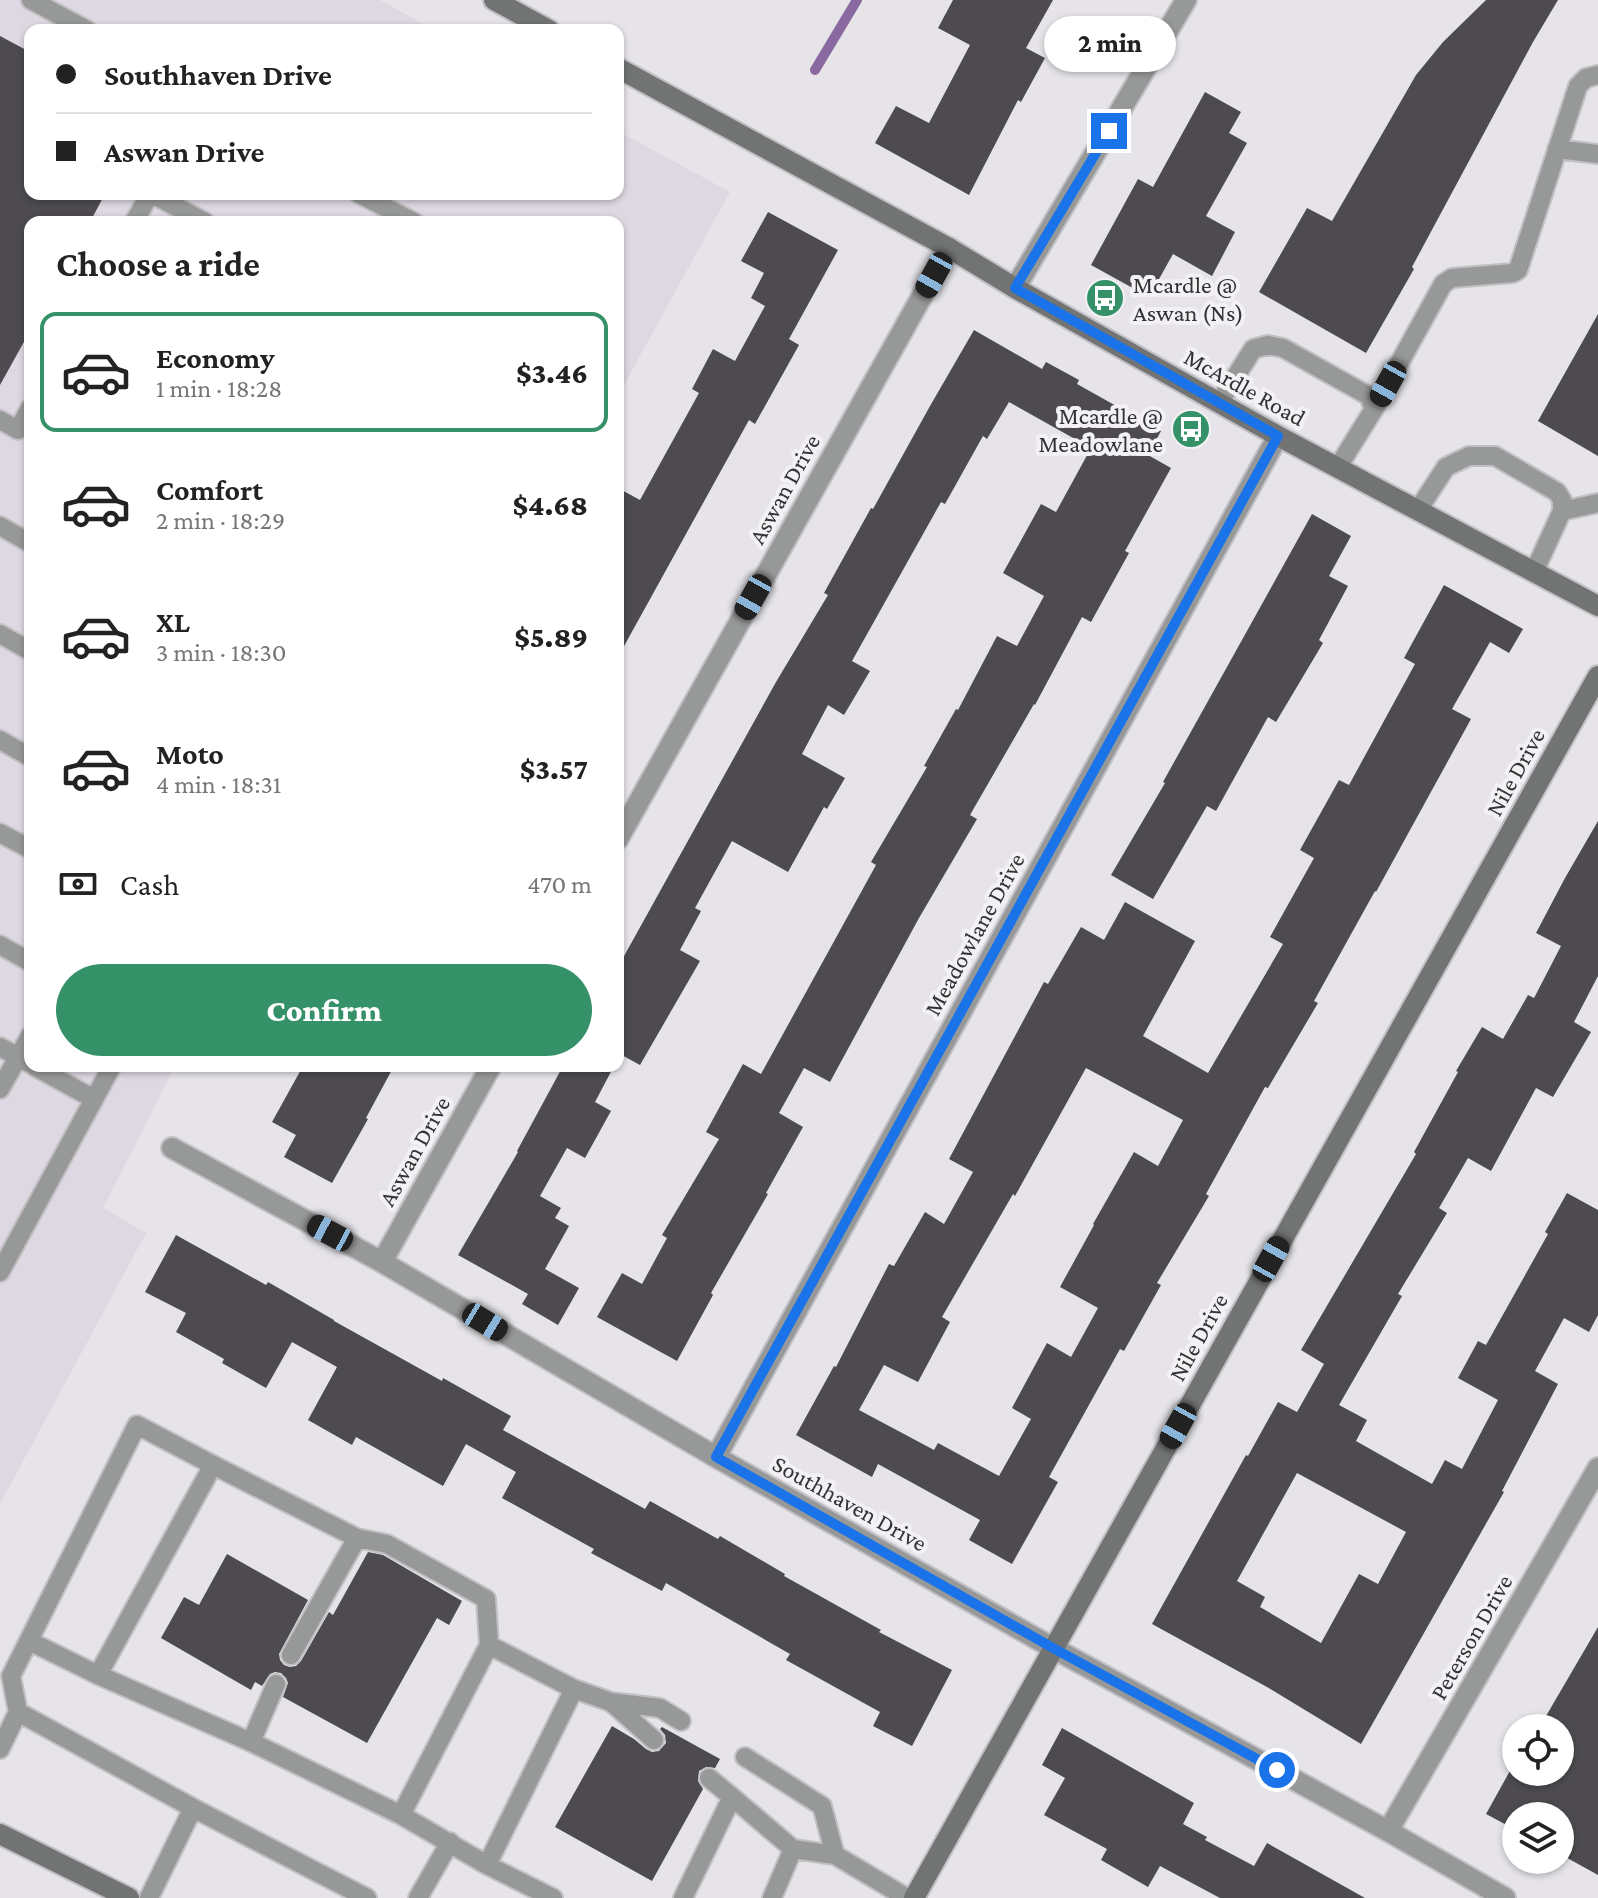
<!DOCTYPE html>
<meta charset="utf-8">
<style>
body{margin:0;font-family:"Crimson Pro",serif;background:#f6f6f6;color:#222;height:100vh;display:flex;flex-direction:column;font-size:30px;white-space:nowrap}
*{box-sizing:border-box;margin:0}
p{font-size:26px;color:#767676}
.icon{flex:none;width:44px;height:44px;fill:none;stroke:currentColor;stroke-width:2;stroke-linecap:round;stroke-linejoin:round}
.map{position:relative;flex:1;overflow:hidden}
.details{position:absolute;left:24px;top:216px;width:600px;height:856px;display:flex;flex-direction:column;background:#fff;border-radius:16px;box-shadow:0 2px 6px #0004}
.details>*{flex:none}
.hud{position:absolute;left:24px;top:24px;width:600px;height:176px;border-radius:16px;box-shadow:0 2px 6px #0004;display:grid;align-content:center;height:176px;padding:0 32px;background:#fff}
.fabs{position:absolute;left:1502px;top:1714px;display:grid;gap:16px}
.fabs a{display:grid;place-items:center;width:72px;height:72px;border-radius:50%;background:#fff;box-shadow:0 2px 6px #0004;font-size:40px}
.end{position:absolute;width:36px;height:36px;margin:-18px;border:10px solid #1a73e8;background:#fff;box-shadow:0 0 0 4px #fff}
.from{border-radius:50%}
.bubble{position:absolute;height:56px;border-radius:28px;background:#fff;box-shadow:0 2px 6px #0004;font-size:26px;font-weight:800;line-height:56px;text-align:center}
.car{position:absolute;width:24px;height:48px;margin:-24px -12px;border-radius:10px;box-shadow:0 0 6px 2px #0007;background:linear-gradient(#222 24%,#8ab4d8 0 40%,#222 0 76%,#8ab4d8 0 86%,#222 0)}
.hud b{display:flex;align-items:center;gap:28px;height:76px;font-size:30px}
.hud b+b{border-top:2px solid #e0e0e0}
.hud i{width:20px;height:20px;background:#222}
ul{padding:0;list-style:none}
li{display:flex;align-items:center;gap:24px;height:120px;margin:0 16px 12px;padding:0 16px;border:4px solid transparent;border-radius:16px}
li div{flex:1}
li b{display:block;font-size:30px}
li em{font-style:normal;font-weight:800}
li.on{border-color:#359168}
li>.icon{width:72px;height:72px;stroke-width:1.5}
h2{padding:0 32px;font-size:36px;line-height:96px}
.pay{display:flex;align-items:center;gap:20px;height:88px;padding:0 32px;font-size:30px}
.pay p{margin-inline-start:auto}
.button{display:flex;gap:16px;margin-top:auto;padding:16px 32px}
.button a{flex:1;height:92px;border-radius:48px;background:#359168;color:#fff;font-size:32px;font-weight:800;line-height:92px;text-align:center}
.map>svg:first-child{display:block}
.built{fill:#ded8e3}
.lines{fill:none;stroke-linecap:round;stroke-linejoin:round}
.stream{stroke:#89699f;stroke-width:10}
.building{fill:#4d4b4f;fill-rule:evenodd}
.service-casing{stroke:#c2c0c4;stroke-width:22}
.minor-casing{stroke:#c2c0c4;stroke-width:24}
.secondary-casing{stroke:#c2c0c4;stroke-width:24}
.service{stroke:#979998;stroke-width:18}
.minor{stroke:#979998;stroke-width:20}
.secondary{stroke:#717473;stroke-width:20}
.route{stroke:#1a73e8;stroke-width:10}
.labels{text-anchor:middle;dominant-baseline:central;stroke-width:8;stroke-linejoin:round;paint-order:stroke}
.poi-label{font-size:24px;fill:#333234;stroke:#f4f1f5;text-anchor:start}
.street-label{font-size:24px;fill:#333234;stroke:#f4f1f5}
</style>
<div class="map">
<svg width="1598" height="1898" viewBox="0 0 1598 1898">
<rect width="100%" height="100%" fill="#e6e4e8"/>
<path class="built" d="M 0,0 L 380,0 L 434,30 L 30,30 L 30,194 L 618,194 L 618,131 L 730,192 L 618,396 L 618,222 L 30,222 L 30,1066 L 175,1066 L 103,1208 L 146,1233 L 0,1504 Z"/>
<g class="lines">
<path class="stream" d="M 815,70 L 857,0"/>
</g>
<path class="building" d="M 953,0 L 1053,0 L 1026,48 L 1045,58 L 1021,102 L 1018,100 L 969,195 L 875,143 L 896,106 L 929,123 L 970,45 L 938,28 Z
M 1486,0 L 1558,0 L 1533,42 L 1412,267 L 1414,269 L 1366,353 L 1259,292 L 1307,208 L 1332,221 L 1416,75 L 1443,42 Z
M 0,36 L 30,52 L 30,194 L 105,194 L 90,222 L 30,222 L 30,331 L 0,385 Z
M 1205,92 L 1241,112 L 1229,133 L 1247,143 L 1206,216 L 1235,232 L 1212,276 L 1173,254 L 1149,297 L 1091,265 L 1138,179 L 1153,187 Z
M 768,212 L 838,250 L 789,339 L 799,345 L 755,424 L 749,420 L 618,657 L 618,488 L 640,500 L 699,393 L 692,389 L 713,349 L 735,361 L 765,306 L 751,298 L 764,273 L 741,261 Z
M 1598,314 L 1598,456 L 1538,421 Z
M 974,330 L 1042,369 L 1046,362 L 1079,380 L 1077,384 L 1161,431 L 1148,455 L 1171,468 L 1125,551 L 1129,553 L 1091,622 L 1082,617 L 1035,705 L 1034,704 L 970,815 L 977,819 L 919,918 L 830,1082 L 804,1068 L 779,1113 L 803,1127 L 766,1193 L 768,1194 L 711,1293 L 713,1295 L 677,1361 L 597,1317 L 622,1273 L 642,1284 L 667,1238 L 662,1235 L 719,1139 L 706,1132 L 743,1064 L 761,1074 L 876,865 L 871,862 L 927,767 L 924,766 L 956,709 L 958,710 L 997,636 L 1017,646 L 1044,596 L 1003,573 L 1041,504 L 1056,512 L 1091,448 L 1009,402 L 987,439 L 983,436 L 945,504 L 941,502 L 852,661 L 870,671 L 844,715 L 828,705 L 802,754 L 845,778 L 827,809 L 824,807 L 788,872 L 732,841 L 695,908 L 701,911 L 680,950 L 700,961 L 640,1065 L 618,1053 L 618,967 L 776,682 L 828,595 L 824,593 L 871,508 L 873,509 L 930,406 Z
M 1312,514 L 1351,536 L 1329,576 L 1348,586 L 1319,640 L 1323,643 L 1276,722 L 1268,717 L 1216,811 L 1207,806 L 1153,899 L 1111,875 L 1165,783 L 1163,782 Z
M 1444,585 L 1523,629 L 1509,653 L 1490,642 L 1452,709 L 1471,719 L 1376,892 L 1375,891 L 1314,1001 L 1318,1003 L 1268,1088 L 1265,1087 L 1206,1194 L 1209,1196 L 1157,1283 L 1161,1285 L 1124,1351 L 1120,1349 L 1049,1477 L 1058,1482 L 1012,1564 L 969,1540 L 980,1520 L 878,1464 L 872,1477 L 796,1435 L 834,1366 L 836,1367 L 889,1264 L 894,1266 L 925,1212 L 944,1224 L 973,1172 L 949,1159 L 1044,982 L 1048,984 L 1081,927 L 1104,940 L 1125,902 L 1195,941 L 1143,1036 L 1208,1073 L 1283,944 L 1270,937 L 1314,858 L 1300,850 L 1339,780 L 1349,785 L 1415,664 L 1404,658 ZM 1086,1068 L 1183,1120 L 1158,1166 L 1134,1152 L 1093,1224 L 1094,1225 L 1060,1287 L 1098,1308 L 1071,1357 L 1047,1343 L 1012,1408 L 1031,1419 L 999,1476 L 938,1443 L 934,1450 L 859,1410 L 884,1365 L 918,1382 L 950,1322 L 942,1317 L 1013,1194 L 1015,1196 Z
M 1598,821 L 1598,976 L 1574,1022 L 1591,1032 L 1553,1097 L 1536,1088 L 1491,1171 L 1468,1158 L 1439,1208 L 1447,1213 L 1398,1294 L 1402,1296 L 1339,1405 L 1367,1420 L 1356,1441 L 1432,1484 L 1445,1460 L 1462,1469 L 1498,1400 L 1458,1378 L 1478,1341 L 1486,1345 L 1548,1234 L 1545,1232 L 1567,1193 L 1598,1210 L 1598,1315 L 1589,1332 L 1564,1318 L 1535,1371 L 1558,1384 L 1502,1491 L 1504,1492 L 1361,1744 L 1267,1687 L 1152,1624 L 1246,1455 L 1248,1456 L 1278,1402 L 1297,1412 L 1324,1364 L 1301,1350 L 1416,1154 L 1414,1152 L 1458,1072 L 1456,1071 L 1482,1027 L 1503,1039 L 1528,995 L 1534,998 L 1561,946 L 1536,933 L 1565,878 ZM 1297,1473 L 1406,1532 L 1378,1584 L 1359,1574 L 1321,1643 L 1260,1607 L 1265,1597 L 1237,1581 Z
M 303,1066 L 394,1066 L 366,1118 L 368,1119 L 332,1183 L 284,1157 L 296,1135 L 272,1122 Z
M 563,1066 L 614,1066 L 595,1102 L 611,1111 L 585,1158 L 567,1148 L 540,1196 L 561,1208 L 555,1218 L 569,1226 L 545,1269 L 579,1288 L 558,1325 L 522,1304 L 528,1294 L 458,1255 L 518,1152 L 517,1151 Z
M 176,1235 L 266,1285 L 268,1282 L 334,1320 L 334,1321 L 442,1381 L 443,1378 L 511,1416 L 503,1430 L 645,1509 L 650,1501 L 718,1539 L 720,1536 L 785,1574 L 784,1576 L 881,1630 L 879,1632 L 952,1670 L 912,1746 L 873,1726 L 880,1712 L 786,1660 L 790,1654 L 666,1583 L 662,1591 L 591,1553 L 594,1549 L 502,1498 L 516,1472 L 466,1444 L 443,1486 L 356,1437 L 352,1445 L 308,1420 L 337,1367 L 292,1342 L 266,1388 L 222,1363 L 224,1359 L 176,1332 L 186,1313 L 145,1292 Z
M 368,1552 L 383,1555 L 462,1601 L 449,1625 L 437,1618 L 367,1743 L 283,1697 L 288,1683 L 286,1678 L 281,1673 L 275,1672 L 270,1674 L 262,1686 L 255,1682 L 251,1690 L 161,1638 L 184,1597 L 199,1605 L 227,1554 L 308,1600 L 279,1654 L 280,1660 L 284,1665 L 290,1667 L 296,1666 L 301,1661 L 329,1612 L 333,1615 Z
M 1598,1627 L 1598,1875 L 1560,1854 L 1560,1816 L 1516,1816 L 1516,1830 L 1486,1814 L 1516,1760 L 1516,1772 L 1560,1772 L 1560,1728 L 1539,1728 Z
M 612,1726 L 634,1739 L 646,1749 L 652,1752 L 659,1751 L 666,1743 L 665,1735 L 660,1729 L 662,1727 L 720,1759 L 715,1768 L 706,1767 L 699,1771 L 698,1781 L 703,1789 L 652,1881 L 555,1827 Z
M 1062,1728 L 1194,1803 L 1183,1824 L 1207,1837 L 1205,1840 L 1254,1866 L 1267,1843 L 1365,1898 L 1220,1898 L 1160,1866 L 1148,1887 L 1101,1860 L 1107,1849 L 1044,1815 L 1065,1778 L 1042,1765 Z"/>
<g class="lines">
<g class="service-casing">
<path id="service" d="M 31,0 L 87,30
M 1557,149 L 1598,154
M 152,194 L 205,222
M 359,194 L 414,222
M 134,222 L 150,194
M 1219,403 L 1253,349 L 1268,345 L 1283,348 L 1369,396 L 1374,409 L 1338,467
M 1374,409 L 1443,284 L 1452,278 L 1513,273 L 1518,270 L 1578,86 L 1586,78 L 1598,75
M 0,420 L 18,430 L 30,408
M 1418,510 L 1446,467 L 1469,456 L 1495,456 L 1557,492 L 1562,500 L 1562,511 L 1534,572
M 1562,511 L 1598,503
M 0,526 L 30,543
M 0,634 L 30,651
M 0,740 L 30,757
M 0,833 L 30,849
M 0,945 L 30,962
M 0,1047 L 29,1063
M 34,1066 L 94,1099
M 0,1089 L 30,1036
M 0,1272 L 112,1066
M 357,1538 L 387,1544 L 486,1599 L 489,1645 L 574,1689 L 487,1865
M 29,1641 L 98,1675 L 251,1742 L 276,1684
M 98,1675 L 213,1465
M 574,1689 L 611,1702
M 18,1712 L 11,1676 L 137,1425 L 213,1465 L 357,1538 L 291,1655
M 654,1740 L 611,1702 L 660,1708 L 681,1721
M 251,1742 L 401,1815 L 487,1865 L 553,1898
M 0,1749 L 18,1712 L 193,1808 L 149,1898
M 745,1757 L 822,1806 L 835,1855 L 907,1898
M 709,1778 L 732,1797
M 193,1808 L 367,1898
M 401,1815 L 489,1645
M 793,1849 L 835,1855
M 418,1898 L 450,1842
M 683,1898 L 732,1797 L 793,1849 L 772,1898"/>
</g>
<g class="minor-casing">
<path id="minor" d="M 1015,288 L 1186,0
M 618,839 L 949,248
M 172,1148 L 382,1262 L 716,1457 L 1053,1648 L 1388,1831 L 1505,1898
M 382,1262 L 491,1066
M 716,1457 L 1278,436
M 1388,1831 L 1598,1468"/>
</g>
<g class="secondary-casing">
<path id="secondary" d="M 494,0 L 549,30
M 618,68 L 949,248 L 1015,288 L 1278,436 L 1598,606
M 0,1834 L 129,1898
M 914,1898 L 1598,676"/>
</g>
<use href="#service" class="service"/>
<use href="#minor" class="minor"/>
<use href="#secondary" class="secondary"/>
</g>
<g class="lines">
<path class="route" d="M 1109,131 L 1015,288 L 1278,436 L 716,1457 L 1053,1648 L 1277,1770"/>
</g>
<defs>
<g id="bus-disc" transform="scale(2)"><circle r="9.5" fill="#359168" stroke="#f4f1f5"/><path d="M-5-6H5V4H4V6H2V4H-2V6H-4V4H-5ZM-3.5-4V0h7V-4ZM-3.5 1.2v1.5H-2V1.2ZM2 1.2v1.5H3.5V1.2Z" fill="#fff"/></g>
</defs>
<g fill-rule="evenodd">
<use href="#bus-disc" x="1105" y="298"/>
<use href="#bus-disc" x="1191" y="429"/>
</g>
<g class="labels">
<g class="poi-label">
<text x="1133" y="284">Mcardle @<tspan x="1133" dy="28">Aswan (Ns)</tspan></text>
<text x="1163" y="415" text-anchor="end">Mcardle @<tspan x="1163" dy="28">Meadowlane</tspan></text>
</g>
<g class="street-label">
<text transform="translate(1245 387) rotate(29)">McArdle Road</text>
<text transform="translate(784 489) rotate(-61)">Aswan Drive</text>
<text transform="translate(1515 772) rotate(-61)">Nile Drive</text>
<text transform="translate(974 934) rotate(-61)">Meadowlane Drive</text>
<text transform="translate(414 1151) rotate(-61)">Aswan Drive</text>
<text transform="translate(1198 1337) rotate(-61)">Nile Drive</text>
<text transform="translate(850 1503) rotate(29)">Southhaven Drive</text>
<text transform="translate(1471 1637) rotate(-60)">Peterson Drive</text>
</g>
</g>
</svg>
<div class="fabs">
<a><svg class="icon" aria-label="locate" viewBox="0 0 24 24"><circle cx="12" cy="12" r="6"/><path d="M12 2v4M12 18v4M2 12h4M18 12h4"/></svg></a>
<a><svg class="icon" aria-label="layers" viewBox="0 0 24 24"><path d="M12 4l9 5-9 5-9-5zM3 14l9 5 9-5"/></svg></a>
</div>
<i class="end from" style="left:1277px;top:1770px"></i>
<i class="end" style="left:1109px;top:131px"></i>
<div class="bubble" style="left:1044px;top:16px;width:132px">2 min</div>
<i class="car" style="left:934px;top:275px;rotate:209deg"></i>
<i class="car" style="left:1388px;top:384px;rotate:209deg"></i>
<i class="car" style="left:753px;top:597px;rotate:209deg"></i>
<i class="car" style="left:330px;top:1233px;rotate:298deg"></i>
<i class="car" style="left:1271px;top:1259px;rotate:29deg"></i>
<i class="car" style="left:485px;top:1322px;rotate:121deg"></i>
<i class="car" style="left:1178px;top:1426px;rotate:209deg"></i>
<div class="hud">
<b><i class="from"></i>Southhaven Drive</b>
<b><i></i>Aswan Drive</b>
</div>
<section class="details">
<h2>Choose a ride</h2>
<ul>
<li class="on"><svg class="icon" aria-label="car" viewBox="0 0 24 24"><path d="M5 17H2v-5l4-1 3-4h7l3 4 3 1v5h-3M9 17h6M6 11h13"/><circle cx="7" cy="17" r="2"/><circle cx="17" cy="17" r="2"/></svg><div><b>Economy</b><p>1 min · 18:28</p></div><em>$3.46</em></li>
<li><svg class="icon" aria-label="car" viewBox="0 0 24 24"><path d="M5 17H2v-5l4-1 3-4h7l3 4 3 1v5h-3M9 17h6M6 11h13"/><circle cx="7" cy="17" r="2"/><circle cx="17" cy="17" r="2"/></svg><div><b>Comfort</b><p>2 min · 18:29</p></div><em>$4.68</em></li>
<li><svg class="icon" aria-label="car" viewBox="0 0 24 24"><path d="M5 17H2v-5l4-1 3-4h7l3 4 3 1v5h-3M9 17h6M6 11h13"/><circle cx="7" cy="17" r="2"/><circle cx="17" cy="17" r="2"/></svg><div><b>XL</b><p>3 min · 18:30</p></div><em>$5.89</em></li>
<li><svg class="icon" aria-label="car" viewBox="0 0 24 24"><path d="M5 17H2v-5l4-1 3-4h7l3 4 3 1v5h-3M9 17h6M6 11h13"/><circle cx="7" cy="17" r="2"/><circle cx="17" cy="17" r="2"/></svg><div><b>Moto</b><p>4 min · 18:31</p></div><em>$3.57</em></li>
</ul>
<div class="pay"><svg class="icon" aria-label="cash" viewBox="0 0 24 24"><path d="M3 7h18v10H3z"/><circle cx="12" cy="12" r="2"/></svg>Cash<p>470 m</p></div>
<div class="button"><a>Confirm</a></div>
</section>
</div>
